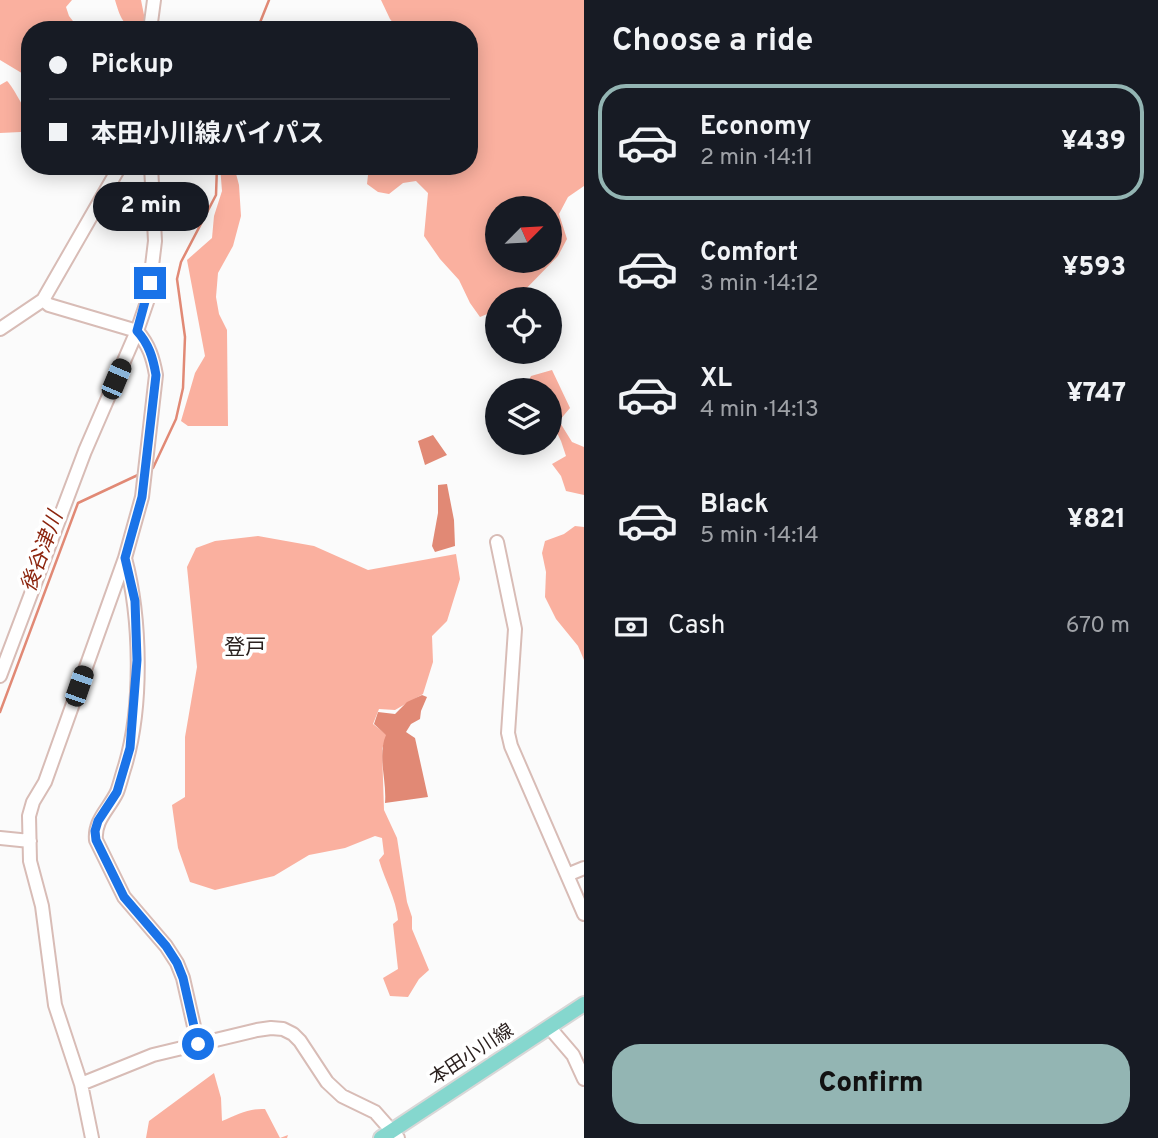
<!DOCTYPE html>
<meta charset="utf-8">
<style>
body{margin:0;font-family:Overpass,"Noto Sans JP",sans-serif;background:#20242c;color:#f1f3f6;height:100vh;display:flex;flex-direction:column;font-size:26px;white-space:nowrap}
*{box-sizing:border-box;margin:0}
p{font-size:23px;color:#9ea1a6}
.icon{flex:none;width:38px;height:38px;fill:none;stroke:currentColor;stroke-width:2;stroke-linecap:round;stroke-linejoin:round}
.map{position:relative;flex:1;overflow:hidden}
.panel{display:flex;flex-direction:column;background:#171b24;width:574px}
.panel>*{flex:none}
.banner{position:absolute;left:21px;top:21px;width:457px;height:154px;border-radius:28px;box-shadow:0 4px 18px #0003;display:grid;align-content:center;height:154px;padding:0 28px;background:#171b24}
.needle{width:46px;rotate:66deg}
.fabs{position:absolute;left:485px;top:196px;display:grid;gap:14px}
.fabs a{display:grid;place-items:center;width:77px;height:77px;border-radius:50%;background:#171b24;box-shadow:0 4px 18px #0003;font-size:35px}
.end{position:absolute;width:32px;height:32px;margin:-16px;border:9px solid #1a73e8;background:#fff;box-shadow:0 0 0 4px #fff}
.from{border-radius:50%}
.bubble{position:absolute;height:49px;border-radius:24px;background:#171b24;box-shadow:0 4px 18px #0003;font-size:23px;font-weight:800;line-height:49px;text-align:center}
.car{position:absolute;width:21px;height:42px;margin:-21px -10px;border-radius:9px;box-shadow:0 0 5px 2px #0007;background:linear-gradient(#222 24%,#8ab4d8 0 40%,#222 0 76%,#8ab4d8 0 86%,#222 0)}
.banner b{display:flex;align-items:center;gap:24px;height:66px;font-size:26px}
.banner b+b{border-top:2px solid #363941}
.banner i{width:18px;height:18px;background:#f1f3f6}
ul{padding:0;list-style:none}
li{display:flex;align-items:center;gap:21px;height:116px;margin:0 14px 10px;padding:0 14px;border:4px solid transparent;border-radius:28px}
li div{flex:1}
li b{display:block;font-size:26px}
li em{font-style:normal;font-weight:800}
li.active{border-color:#93b5b3}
li>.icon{width:63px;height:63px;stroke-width:1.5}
h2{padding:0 28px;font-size:32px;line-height:84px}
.pay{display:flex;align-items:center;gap:18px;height:77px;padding:0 28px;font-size:26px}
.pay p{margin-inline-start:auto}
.button{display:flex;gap:14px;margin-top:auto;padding:14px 28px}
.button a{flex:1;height:80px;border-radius:28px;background:#93b5b3;color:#111;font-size:28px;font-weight:800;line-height:80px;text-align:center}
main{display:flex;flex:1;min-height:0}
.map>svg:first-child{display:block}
.forest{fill:#fab09f;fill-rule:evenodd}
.water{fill:#e18975}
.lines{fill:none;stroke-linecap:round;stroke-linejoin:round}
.stream{stroke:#e18975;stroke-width:2.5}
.minor-casing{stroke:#d8bcb6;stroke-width:16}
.major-casing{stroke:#d9d7d7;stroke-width:18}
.minor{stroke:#fff;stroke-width:12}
.major{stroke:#85d7ce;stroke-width:14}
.route{stroke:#1a73e8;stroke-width:9}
.labels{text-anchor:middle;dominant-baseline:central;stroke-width:7;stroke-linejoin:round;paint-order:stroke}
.street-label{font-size:19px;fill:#2b211f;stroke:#fff}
.water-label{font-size:21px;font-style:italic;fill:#8c250e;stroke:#fff}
.neighbourhood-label{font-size:21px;fill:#2b211f;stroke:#fff}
</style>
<main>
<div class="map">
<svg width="584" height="1138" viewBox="0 0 584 1138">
<rect width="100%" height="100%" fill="#fbfbfb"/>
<path class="forest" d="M 0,0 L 72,0 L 66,7 L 69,16 L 80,30 L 30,30 L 30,78 L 0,60 Z
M 115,0 L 141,0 L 147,30 C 124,30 121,20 115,0 Z
M 381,0 L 584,0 L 584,186 L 568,197 L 559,214 L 567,239 L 558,256 L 516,299 L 497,299 L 497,310 L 480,317 L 470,303 L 459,280 L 440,259 L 424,236 L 428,193 L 416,181 L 403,183 L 389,194 L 378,192 L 367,184 L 369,166 L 469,166 L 469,30 L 399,30 L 390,19 ZM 497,208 L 550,208 L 550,261 L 497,261 Z
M 7,81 C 12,85 29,116 30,122 C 31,127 30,134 30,140 L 21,132 L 0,133 L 0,85 Z
M 220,166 L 234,166 L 239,185 L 241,216 L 233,246 L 218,273 L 216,297 L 219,314 L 227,330 L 228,426 L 188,426 L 181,421 L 195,373 L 205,356 L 187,260 L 212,238 L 214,216 L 222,191 Z
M 552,370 L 570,408 L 559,421 L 572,442 L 584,447 L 584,495 L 566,491 L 561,476 L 552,464 L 566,456 L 561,441 L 550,419 L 550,390 L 531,390 L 527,384 L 531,376 Z
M 575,526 L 584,527 L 584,660 L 578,646 L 556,619 L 545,597 L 546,572 L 542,553 L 545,541 L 564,534 Z
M 258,536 L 314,546 L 368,570 L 456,554 L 460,579 L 447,621 L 432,636 L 433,662 L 423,694 L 395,710 L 379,709 L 373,724 L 387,735 L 382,749 L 384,810 L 397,838 L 407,902 L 412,917 L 412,929 L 429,970 L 419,979 L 408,997 L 390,996 L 383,978 L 398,969 L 393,924 L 398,920 C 396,898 385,881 379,860 L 384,854 L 382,838 L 375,836 L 345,848 L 309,855 L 274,876 L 215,890 L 190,882 L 178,848 L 172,805 L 185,797 L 185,737 L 197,667 L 187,567 L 196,548 L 215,541 Z
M 214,1073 L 221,1098 L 222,1121 C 237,1115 249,1108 265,1109 L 280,1138 L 288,1135 L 287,1138 L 146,1138 L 149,1121 Z"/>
<path class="water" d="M 433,435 L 447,455 L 425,465 L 418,441 Z
M 447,484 L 454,520 L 455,546 L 435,552 L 432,546 L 438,513 L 438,485 Z
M 422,695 L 427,697 L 421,711 L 420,719 L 411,724 L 406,732 L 415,738 L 428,797 L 385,803 C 387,780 377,756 386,735 L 374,724 L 378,712 L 395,714 L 407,702 Z"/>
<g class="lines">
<path class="stream" d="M 257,30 L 269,0
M 149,470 L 153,468 L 176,419 L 183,388 L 185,337 L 177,279 L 181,262 L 216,195 L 217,166
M 0,712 L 78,503 L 140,474"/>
<g class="minor-casing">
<path id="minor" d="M 150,30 L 154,0
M 43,300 L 49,305 L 137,331 C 149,345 153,358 156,375 L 142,497 L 125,558 L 45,782 L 33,802 L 29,816 L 30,861 L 42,906 L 55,1005 L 81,1084 L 92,1138
M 0,329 L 43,300 L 120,166
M 497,542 L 515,629 L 508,733 L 511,746 L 584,914
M 125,558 C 141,618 143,706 125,766 C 122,775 120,784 117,792 C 109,809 94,820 96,840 L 124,897 L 166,946 L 177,963 L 183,978 L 198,1044
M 0,676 L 85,451 L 137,331 L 148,299 L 155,241 L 151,166
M 0,838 L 30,841
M 567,875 L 584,868
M 549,1027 L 573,1055 L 584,1079
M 81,1084 L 153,1055 L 257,1030 L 271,1028 L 283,1029 L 293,1034 L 300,1041 L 327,1082 L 342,1096 L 375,1112 L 398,1138"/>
</g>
<g class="major-casing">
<path id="major" d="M 381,1138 L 584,1004"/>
</g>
<use href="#minor" class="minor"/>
<use href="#major" class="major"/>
</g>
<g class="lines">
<path class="route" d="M 150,283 L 137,331 C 149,344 153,358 156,375 L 142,497 L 125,558 L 135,601 L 137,660 L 130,748 L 117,792 L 98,821 L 95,831 L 96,840 L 124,897 L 166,946 L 177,963 L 183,978 L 198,1044"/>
</g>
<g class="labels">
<g class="street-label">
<text transform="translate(472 1055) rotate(-33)">本田小川線</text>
</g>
<g class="water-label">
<text transform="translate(43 552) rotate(-70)">後谷津川</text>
</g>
<g class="neighbourhood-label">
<text x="245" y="648">登戸</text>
</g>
</g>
</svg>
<div class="fabs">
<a><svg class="needle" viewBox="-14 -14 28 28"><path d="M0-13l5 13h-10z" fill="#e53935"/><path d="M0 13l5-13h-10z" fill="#9ea1a6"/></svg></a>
<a><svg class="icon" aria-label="locate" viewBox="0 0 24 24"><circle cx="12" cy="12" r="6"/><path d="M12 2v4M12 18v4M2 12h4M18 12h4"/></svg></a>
<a><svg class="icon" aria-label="layers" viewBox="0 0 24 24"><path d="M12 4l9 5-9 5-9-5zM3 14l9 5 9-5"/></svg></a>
</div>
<i class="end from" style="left:198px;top:1044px"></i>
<i class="end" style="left:150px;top:283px"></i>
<div class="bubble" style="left:93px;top:182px;width:116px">2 min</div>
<i class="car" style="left:116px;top:379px;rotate:23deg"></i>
<i class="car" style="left:79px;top:686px;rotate:19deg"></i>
<div class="banner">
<b><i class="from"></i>Pickup</b>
<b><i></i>本田小川線バイパス</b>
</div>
</div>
<section class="panel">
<h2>Choose a ride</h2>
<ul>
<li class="active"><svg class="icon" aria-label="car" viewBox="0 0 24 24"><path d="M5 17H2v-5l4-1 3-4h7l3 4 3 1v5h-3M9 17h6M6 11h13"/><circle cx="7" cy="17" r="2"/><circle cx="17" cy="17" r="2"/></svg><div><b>Economy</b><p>2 min · 14:11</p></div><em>¥439</em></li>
<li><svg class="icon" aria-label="car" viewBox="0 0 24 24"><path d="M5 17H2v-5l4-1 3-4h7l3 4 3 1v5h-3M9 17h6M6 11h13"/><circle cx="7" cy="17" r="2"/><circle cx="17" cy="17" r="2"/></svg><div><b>Comfort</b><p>3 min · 14:12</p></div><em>¥593</em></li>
<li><svg class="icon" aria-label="car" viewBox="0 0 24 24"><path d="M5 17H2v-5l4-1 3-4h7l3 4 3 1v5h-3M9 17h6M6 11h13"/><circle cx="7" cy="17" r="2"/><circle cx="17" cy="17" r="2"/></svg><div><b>XL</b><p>4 min · 14:13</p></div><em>¥747</em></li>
<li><svg class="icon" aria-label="car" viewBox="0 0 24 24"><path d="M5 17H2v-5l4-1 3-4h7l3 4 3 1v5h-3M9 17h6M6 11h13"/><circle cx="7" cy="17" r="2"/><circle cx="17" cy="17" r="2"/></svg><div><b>Black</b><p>5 min · 14:14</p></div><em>¥821</em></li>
</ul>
<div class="pay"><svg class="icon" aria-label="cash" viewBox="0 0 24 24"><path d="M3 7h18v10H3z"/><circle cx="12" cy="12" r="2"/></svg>Cash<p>670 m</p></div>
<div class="button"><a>Confirm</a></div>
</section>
</main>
